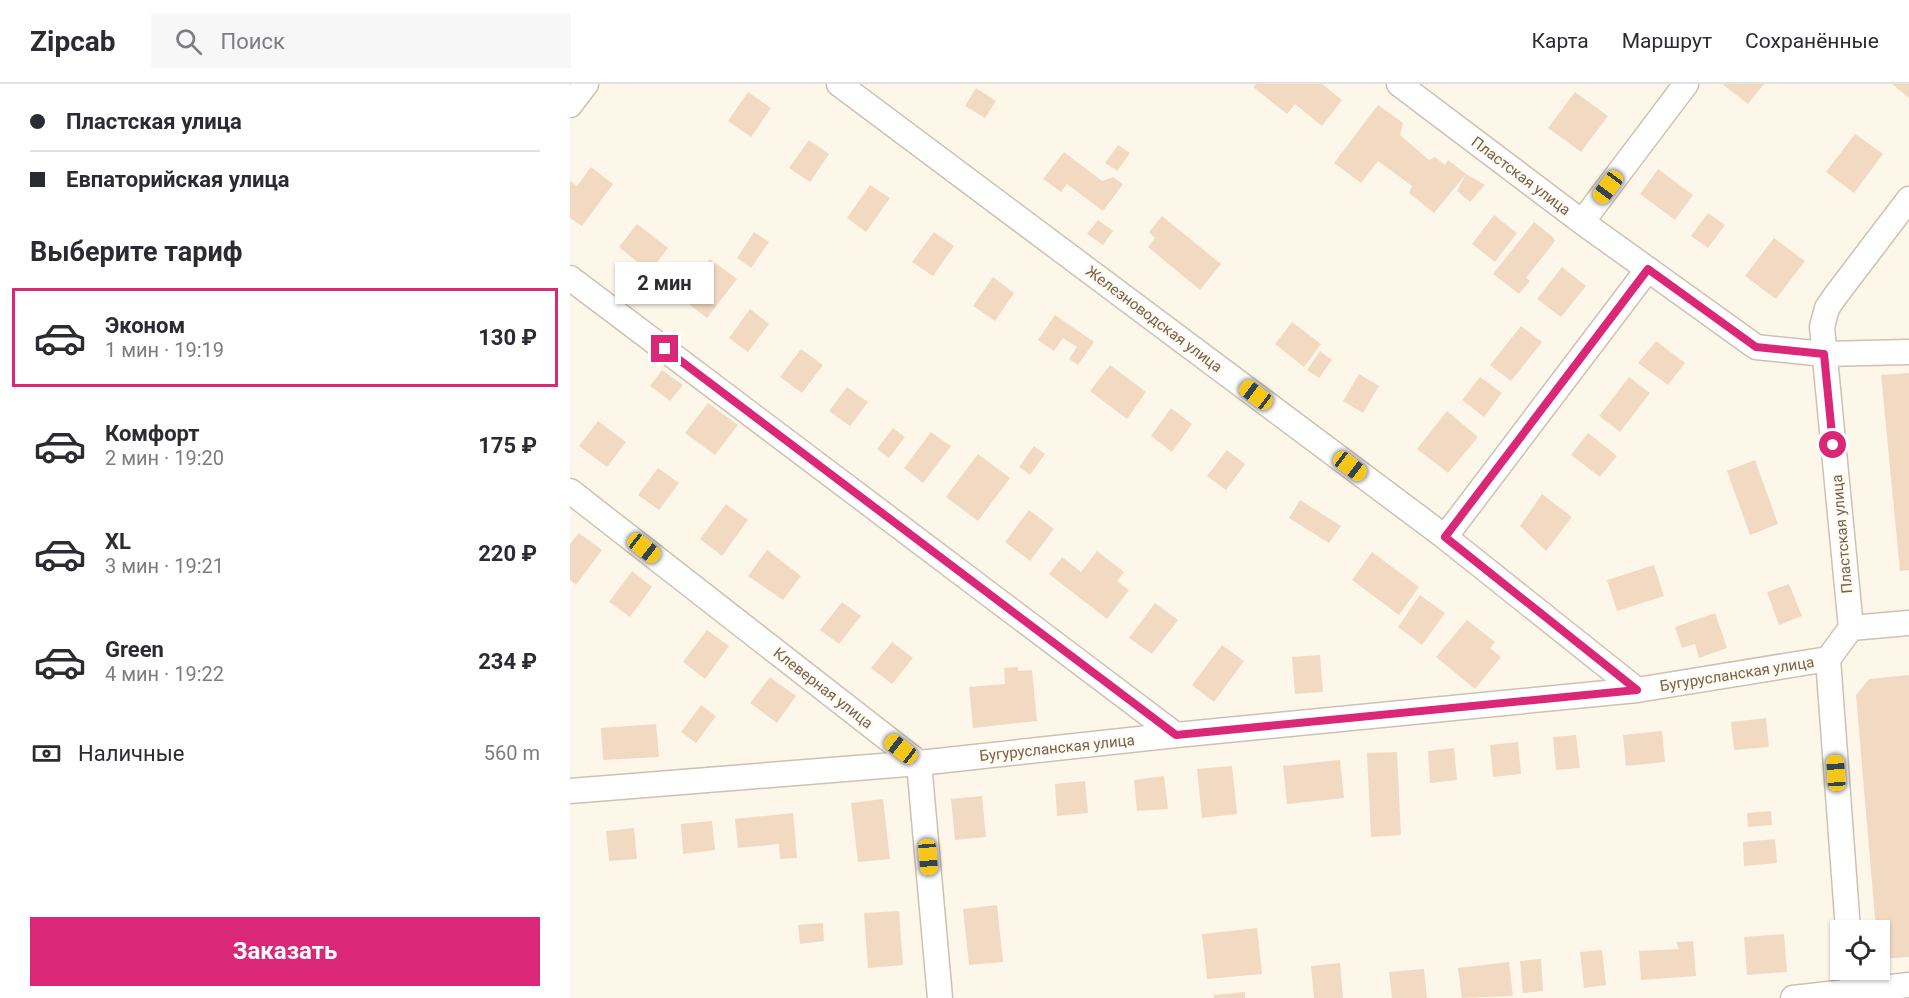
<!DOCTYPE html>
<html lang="ru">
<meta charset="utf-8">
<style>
body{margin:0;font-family:Roboto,sans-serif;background:#f7f7f7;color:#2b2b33;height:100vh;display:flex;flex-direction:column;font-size:22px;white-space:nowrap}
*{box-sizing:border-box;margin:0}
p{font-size:20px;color:#7c7c81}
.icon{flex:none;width:33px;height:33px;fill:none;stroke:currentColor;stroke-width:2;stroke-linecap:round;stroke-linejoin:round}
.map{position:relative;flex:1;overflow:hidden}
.sheet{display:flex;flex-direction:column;background:#fff;width:570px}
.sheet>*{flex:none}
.banner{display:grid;align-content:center;height:132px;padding:0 30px;background:#fff}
.controls{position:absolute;left:1260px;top:836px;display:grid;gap:12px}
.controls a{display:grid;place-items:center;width:60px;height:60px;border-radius:0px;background:#fff;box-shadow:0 2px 4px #0004;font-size:30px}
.end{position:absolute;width:27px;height:27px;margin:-14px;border:8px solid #db2777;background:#fff;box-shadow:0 0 0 3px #fff}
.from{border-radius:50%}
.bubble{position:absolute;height:42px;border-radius:0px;background:#fff;box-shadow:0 2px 4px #0004;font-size:20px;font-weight:700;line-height:42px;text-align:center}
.car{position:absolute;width:18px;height:36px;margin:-18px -9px;border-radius:8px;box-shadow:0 0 4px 2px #0007;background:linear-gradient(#f5c518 24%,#345 0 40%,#f5c518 0 76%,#345 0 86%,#f5c518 0)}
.banner b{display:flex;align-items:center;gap:21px;height:57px;font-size:22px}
.banner b+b{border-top:2px solid #e1e1e2}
.banner i{width:15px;height:15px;background:#2b2b33}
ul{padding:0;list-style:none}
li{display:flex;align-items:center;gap:18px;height:99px;margin:0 12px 9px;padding:0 18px;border:3px solid transparent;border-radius:0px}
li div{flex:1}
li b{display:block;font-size:22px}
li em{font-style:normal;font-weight:700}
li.selected{border-color:#db2777}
li>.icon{width:54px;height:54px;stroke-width:1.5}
h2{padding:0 30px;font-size:27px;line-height:72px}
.pay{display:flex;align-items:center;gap:15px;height:66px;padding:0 30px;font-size:22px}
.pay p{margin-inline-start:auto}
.cta{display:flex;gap:12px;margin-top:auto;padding:12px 30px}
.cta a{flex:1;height:69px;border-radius:0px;background:#db2777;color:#fff;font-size:24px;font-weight:700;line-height:69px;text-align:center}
header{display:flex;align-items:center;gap:36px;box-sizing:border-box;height:84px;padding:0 30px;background:#fff;border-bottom:2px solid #e1e1e2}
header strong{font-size:28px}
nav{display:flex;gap:33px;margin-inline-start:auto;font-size:21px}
.search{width:420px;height:54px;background:#f7f7f7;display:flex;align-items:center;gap:15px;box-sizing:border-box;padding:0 21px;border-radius:0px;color:#7c7c81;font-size:22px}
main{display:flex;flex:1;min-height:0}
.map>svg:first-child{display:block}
.building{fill:#f2dac2}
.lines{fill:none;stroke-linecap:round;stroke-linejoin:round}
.minor-casing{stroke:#cfc1af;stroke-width:27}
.minor{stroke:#fff;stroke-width:24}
.route{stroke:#db2777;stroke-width:8}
.labels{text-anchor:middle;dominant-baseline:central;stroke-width:5;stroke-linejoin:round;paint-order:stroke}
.street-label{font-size:15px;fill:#78614d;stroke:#fffbf1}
</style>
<header>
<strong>Zipcab</strong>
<div class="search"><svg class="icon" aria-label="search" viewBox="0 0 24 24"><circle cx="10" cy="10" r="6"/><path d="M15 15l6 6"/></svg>Поиск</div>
<nav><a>Карта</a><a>Маршрут</a><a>Сохранённые</a></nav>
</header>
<main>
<section class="sheet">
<div class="banner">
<b><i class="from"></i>Пластская улица</b>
<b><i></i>Евпаторийская улица</b>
</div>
<h2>Выберите тариф</h2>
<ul>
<li class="selected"><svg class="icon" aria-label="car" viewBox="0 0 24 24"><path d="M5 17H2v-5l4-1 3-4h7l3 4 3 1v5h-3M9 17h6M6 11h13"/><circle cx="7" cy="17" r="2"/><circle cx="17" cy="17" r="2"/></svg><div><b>Эконом</b><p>1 мин · 19:19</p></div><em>130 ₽</em></li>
<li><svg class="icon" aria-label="car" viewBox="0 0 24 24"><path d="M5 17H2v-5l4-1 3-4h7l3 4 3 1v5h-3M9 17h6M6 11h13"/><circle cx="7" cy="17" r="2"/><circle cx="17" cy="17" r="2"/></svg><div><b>Комфорт</b><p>2 мин · 19:20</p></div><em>175 ₽</em></li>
<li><svg class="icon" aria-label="car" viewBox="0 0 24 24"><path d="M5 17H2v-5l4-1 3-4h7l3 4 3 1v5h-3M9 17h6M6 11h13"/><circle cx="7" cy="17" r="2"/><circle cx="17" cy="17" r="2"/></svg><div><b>XL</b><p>3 мин · 19:21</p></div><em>220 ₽</em></li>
<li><svg class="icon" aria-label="car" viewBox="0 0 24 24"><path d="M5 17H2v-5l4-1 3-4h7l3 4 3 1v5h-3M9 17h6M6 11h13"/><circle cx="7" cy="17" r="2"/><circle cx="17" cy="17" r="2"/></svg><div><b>Green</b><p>4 мин · 19:22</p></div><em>234 ₽</em></li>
</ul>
<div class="pay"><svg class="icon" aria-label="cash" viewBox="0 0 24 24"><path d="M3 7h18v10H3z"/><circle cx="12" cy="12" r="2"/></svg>Наличные<p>560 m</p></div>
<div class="cta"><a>Заказать</a></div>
</section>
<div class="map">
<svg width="1339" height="914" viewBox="0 0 1339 914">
<rect width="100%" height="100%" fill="#fdf7ea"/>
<path class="building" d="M 686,0 L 752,0 L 772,16 L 752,42 L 725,20 L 717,30 L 683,3 Z
M 1152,0 L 1194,0 L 1178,20 Z
M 1322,0 L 1339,0 L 1339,14 Z
M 406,4 L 426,17 L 415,34 L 395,22 Z
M 178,8 L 201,24 L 181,53 L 158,37 Z
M 1005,8 L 1038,32 L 1011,68 L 978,44 Z
M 808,21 L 833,39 L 830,51 L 859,76 L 865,73 L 875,81 L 878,76 L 896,90 L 864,129 L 839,109 L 842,102 L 808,77 L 791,99 L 764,79 Z
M 1285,50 L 1313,70 L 1284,109 L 1256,88 Z
M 239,56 L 259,70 L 240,98 L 219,84 Z
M 548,61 L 560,69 L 547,87 L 535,79 Z
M 494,68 L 532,97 L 543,93 L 553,100 L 533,127 L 497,100 L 491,108 L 473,95 Z
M 21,83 L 43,100 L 12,142 L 0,134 L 0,97 L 7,102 Z
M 1088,85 L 1123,111 L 1105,136 L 1070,110 Z
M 896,90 L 915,101 L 900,118 L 887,107 Z
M 300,101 L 320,114 L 296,148 L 277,134 Z
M 1138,129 L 1155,141 L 1138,164 L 1121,152 Z
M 924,131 L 947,149 L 925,178 L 902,160 Z
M 592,132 L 651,180 L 630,206 L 578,163 L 585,154 L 579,148 Z
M 528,136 L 543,147 L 533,161 L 517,150 Z
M 964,138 L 983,153 L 985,157 L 956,194 L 960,197 L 949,210 L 923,190 Z
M 67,140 L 98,164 L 80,188 L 49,163 Z
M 184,148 L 199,158 L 181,184 L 167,174 Z
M 364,148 L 384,162 L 363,192 L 342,178 Z
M 1204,154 L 1235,177 L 1206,215 L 1175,192 Z
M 140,175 L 167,195 L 137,234 L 111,214 Z
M 992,183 L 1016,202 L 991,233 L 967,215 Z
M 423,193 L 444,209 L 425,237 L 403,222 Z
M 180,225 L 199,240 L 178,268 L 159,254 Z
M 485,231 L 524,258 L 508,281 L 499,275 L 507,263 L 493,254 L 484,267 L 468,256 Z
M 722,238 L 751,260 L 734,283 L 705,260 Z
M 951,242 L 972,258 L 941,297 L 920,281 Z
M 1086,257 L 1115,279 L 1098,301 L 1068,279 Z
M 231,265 L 253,281 L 232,309 L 210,293 Z
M 750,267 L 762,276 L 749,294 L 737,286 Z
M 540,281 L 576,308 L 557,335 L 520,307 Z
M 92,286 L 113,301 L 100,317 L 80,302 Z
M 1339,289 L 1339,486 L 1330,487 L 1311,291 Z
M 789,290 L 809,302 L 793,329 L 773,317 Z
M 910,293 L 932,309 L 914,333 L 892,316 Z
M 1059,293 L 1080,309 L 1050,348 L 1029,332 Z
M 277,303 L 298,318 L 280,342 L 259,327 Z
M 138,319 L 168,341 L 145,371 L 115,349 Z
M 601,324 L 622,340 L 602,368 L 581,352 Z
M 877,327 L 908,353 L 878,389 L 847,365 Z
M 28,337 L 56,358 L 37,383 L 9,362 Z
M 323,344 L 335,353 L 319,374 L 307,365 Z
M 361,348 L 381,362 L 353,399 L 334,384 Z
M 1018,349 L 1047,372 L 1030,393 L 1001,371 Z
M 464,362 L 475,370 L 460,391 L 449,383 Z
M 657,366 L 675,380 L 656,406 L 637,392 Z
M 408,370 L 440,394 L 408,437 L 376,413 Z
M 1185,376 L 1208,440 L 1180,451 L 1157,387 Z
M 88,384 L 109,399 L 89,426 L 68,411 Z
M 972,410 L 1002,433 L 976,467 L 950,442 Z
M 730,416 L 771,442 L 759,459 L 719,434 Z
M 156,420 L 178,436 L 152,472 L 130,455 Z
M 459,426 L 484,445 L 460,477 L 435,458 Z
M 9,449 L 32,466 L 6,501 L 0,496 L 0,460 Z
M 197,466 L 231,492 L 213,516 L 178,492 Z
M 527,467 L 554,488 L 547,497 L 559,506 L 537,535 L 479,490 L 492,473 L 511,488 Z
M 802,468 L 849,503 L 829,531 L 782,496 Z
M 1084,481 L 1094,512 L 1047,527 L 1037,496 Z
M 62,487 L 82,503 L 60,533 L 39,518 Z
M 1219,500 L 1232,532 L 1209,541 L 1197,508 Z
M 850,511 L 875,529 L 852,561 L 828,543 Z
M 272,518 L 291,532 L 269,560 L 250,546 Z
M 585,519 L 608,536 L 582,570 L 559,554 Z
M 1145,529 L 1157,564 L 1129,574 L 1125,560 L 1112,564 L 1105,543 Z
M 897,536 L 925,558 L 920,564 L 931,573 L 905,605 L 866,573 Z
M 137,546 L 159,562 L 135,595 L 113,578 Z
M 322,558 L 343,574 L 322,600 L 301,584 Z
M 652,561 L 674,577 L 644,618 L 622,601 Z
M 750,571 L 753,608 L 725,610 L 722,573 Z
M 448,583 L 448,587 L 462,586 L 467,637 L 403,644 L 399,603 L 435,600 L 434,584 Z
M 1339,591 L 1339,873 L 1310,875 L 1310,846 L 1306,846 L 1286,611 L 1299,595 Z
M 200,593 L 226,612 L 207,639 L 180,619 Z
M 131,621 L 146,632 L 126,659 L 111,648 Z
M 1196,634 L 1199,663 L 1164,666 L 1161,638 Z
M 86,640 L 89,673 L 33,676 L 31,644 Z
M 1092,647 L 1095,678 L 1056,682 L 1053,651 Z
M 1006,651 L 1010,684 L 986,686 L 983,653 Z
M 948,658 L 951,690 L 923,693 L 920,661 Z
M 884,664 L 887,696 L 860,699 L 858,667 Z
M 827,668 L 831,751 L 801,753 L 797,669 Z
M 770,676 L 774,714 L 717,720 L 713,682 Z
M 662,682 L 667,730 L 632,734 L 627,685 Z
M 594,692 L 598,725 L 567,727 L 564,696 Z
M 515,697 L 518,729 L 487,732 L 485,700 Z
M 412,712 L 416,753 L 385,756 L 381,715 Z
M 313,715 L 320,775 L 288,778 L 281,719 Z
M 1201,727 L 1202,741 L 1178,743 L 1177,729 Z
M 223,729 L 227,774 L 210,775 L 209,760 L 168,764 L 165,735 Z
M 142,737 L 145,766 L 113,770 L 111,740 Z
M 64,744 L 67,775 L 39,777 L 36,747 Z
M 1205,755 L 1207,779 L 1174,782 L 1173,758 Z
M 427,821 L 433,878 L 399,881 L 393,825 Z
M 329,827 L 333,881 L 298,884 L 294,829 Z
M 253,839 L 254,857 L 230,860 L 228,841 Z
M 687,844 L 692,890 L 637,895 L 632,850 Z
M 1214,850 L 1217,888 L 1177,891 L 1174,853 Z
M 1123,857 L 1126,892 L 1071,896 L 1069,867 L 1109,865 L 1106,858 Z
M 1032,866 L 1036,901 L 1014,904 L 1010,868 Z
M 971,875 L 973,907 L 953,909 L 950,877 Z
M 939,878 L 943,912 L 892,914 L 888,884 Z
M 770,879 L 773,914 L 744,914 L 741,882 Z
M 854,885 L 857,914 L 822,914 L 819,888 Z
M 675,908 L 675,914 L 644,914 L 643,911 Z"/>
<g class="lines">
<g class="minor-casing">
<path id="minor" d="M 269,0 L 875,453 L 1067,606
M 829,0 L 1012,138 L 1186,263 L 1254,270 L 1339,268
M 0,21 L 16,0
M 1012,138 L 1116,0
M 0,194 L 606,651
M 0,407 L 349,679 L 370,914
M 875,453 L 1078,185
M 1281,544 L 1339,539
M 0,707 L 349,679 L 606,651 L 1067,606 L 1258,575
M 1278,846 L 1258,575 L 1281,544 L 1252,243 L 1257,224 L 1266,211 L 1339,115
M 1281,885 L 1283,914
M 1223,914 L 1339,901"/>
</g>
<use href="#minor" class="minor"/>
</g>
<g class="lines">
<path class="route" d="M 95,265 L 606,651 L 1067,606 L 875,453 L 1078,185 L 1186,263 L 1254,270 L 1263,361"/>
</g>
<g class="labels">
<g class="street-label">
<text transform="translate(951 92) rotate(37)">Пластская улица</text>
<text transform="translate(584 235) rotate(37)">Железноводская улица</text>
<text transform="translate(1272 450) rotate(-95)">Пластская улица</text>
<text transform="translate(1167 590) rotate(-9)">Бугурусланская улица</text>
<text transform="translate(253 604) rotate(38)">Клеверная улица</text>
<text transform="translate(487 664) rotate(-6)">Бугурусланская улица</text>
</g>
</g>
</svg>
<div class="controls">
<a><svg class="icon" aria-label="locate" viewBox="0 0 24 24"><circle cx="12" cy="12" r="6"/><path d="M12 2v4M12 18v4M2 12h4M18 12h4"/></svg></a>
</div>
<i class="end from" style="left:1263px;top:361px"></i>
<i class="end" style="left:95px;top:265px"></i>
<div class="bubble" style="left:45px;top:178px;width:99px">2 мин</div>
<i class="car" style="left:1038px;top:103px;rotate:217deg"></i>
<i class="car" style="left:686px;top:311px;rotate:307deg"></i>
<i class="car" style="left:780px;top:382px;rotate:127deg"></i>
<i class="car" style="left:74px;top:464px;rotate:128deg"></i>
<i class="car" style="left:331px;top:665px;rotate:308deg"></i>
<i class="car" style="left:1266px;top:689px;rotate:356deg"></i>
<i class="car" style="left:358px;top:773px;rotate:175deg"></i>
</div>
</main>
